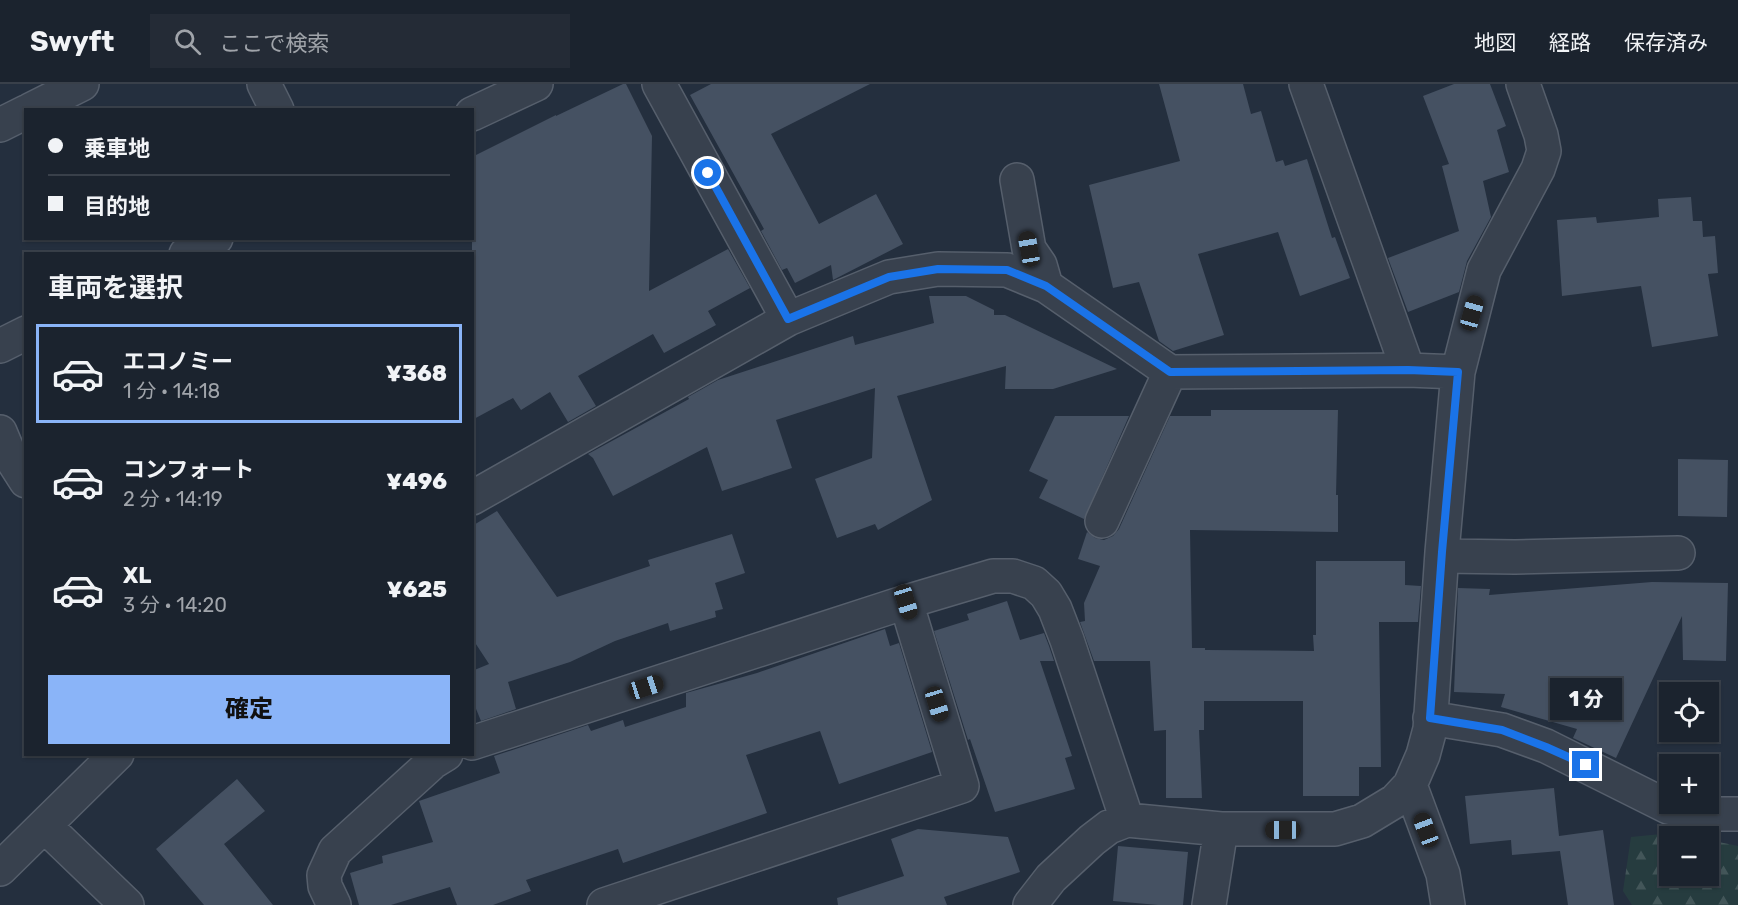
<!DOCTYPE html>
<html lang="ja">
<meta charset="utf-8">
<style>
body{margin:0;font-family:Rubik,"Noto Sans JP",sans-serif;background:#242b36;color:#f1f3f6;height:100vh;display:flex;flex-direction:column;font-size:22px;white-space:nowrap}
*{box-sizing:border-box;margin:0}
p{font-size:20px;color:#a0a4aa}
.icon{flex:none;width:33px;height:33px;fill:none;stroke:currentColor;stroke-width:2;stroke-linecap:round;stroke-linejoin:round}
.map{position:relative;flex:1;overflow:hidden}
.drawer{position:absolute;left:24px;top:168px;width:450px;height:504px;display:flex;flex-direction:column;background:#1b232e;border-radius:0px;box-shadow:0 2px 4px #0004,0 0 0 2px #39404a}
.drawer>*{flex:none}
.hud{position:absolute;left:24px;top:24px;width:450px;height:132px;border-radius:0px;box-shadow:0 2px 4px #0004,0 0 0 2px #39404a;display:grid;align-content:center;height:132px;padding:0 24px;background:#1b232e}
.tools{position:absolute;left:1659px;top:598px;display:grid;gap:12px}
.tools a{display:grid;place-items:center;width:60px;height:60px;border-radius:0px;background:#1b232e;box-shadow:0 2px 4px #0004,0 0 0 2px #39404a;font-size:30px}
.end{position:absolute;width:27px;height:27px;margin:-14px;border:8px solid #1a73e8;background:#fff;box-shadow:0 0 0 3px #fff}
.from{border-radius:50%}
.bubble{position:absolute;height:42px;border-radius:0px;background:#1b232e;box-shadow:0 2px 4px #0004,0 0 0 2px #39404a;font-size:20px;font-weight:800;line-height:42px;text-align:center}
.car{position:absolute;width:18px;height:36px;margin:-18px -9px;border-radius:8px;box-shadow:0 0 4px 2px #0007;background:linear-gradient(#222 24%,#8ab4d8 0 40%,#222 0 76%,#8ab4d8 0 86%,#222 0)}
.hud b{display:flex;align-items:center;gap:21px;height:57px;font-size:22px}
.hud b+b{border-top:2px solid #39404a}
.hud i{width:15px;height:15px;background:#f1f3f6}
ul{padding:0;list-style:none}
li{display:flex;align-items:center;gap:18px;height:99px;margin:0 12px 9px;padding:0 12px;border:3px solid transparent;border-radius:0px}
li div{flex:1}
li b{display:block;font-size:22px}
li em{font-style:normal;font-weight:800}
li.active{border-color:#8ab4f8}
li>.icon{width:54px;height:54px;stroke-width:1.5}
h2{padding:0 24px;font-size:27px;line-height:72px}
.primary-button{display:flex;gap:12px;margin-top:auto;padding:12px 24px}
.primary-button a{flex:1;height:69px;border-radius:0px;background:#8ab4f8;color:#111;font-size:24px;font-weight:800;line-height:69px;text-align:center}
header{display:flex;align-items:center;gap:36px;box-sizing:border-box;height:84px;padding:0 30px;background:#1b232e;border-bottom:2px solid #39404a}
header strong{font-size:28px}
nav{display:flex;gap:33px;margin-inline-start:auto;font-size:21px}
.search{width:420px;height:54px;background:#242b36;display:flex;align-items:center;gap:15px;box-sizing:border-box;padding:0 21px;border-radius:0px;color:#a0a4aa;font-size:22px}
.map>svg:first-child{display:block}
.forest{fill:url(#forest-firs)}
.building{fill:#455162}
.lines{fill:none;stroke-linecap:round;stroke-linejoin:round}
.minor-casing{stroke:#565f6c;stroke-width:36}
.minor{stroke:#38414e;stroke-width:33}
.route{stroke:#1a73e8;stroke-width:8}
</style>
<header>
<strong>Swyft</strong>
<div class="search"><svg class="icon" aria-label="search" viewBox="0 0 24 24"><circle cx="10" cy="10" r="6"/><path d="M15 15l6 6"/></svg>ここで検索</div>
<nav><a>地図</a><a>経路</a><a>保存済み</a></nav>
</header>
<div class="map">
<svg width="1738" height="821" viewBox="0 0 1738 821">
<defs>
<pattern id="forest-firs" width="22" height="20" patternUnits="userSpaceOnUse" patternTransform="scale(1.5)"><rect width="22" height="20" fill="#263c3f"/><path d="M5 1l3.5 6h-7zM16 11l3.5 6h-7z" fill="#435659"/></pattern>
</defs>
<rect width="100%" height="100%" fill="#242f3e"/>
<path class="forest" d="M 1672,749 L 1693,753 L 1670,753 L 1670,792 L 1708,792 L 1709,756 L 1738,762 L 1738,821 L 1632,821 L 1623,807 L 1631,753 Z"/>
<path class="building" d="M 623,0 L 626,0 L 652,52 L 649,207 L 728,165 L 750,204 L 708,227 L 716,241 L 664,269 L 653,250 L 578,292 L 596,322 L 568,338 L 550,308 L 521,326 L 513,314 L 472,336 L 472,73 L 556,31 L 556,32 Z
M 711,0 L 870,0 L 771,50 L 819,140 L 876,110 L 903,160 L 833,196 L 831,181 L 795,199 L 787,184 L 782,186 L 761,147 L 764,145 L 690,11 Z
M 1159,0 L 1243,0 L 1251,30 L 1261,27 L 1276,78 L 1283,76 L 1285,82 L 1307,75 L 1332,154 L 1335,153 L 1350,194 L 1300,212 L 1278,148 L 1198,170 L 1224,251 L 1173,267 L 1159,257 L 1139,198 L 1113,204 L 1089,101 L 1180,77 Z
M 1454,0 L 1490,0 L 1506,42 L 1497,46 L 1509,88 L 1483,97 L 1491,133 L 1467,177 L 1459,208 L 1408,228 L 1388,174 L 1459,147 L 1442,82 L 1449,80 L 1423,12 Z
M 1691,113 L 1693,137 L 1702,137 L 1703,153 L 1715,152 L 1718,189 L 1708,190 L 1718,252 L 1652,263 L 1641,202 L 1562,212 L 1557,136 L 1596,133 L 1597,139 L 1659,133 L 1658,115 Z
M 929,212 L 966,212 L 994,226 L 994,231 L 1005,231 L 1117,285 L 1053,305 L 1005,305 L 1006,282 L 897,312 L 932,416 L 878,446 L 875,440 L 837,454 L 815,395 L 872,374 L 875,304 L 776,336 L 792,384 L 722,407 L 707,363 L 613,412 L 593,374 L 588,370 L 689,315 L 688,313 L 718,296 L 853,252 L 855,261 L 934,239 Z
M 1211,326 L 1338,326 L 1336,411 L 1338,411 L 1338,448 L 1190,446 L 1192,564 L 1205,564 L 1205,566 L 1314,567 L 1313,551 L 1316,551 L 1316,477 L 1405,477 L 1405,501 L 1421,502 L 1418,538 L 1379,538 L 1381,683 L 1359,683 L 1359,712 L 1303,712 L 1303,617 L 1204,617 L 1204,646 L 1199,646 L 1202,714 L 1166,714 L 1166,646 L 1154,647 L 1150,577 L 1094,577 L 1080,538 L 1085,537 L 1084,519 L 1100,482 L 1078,475 L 1087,448 L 1095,454 L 1104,456 L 1113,452 L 1119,445 L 1170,332 L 1211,332 Z
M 1055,332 L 1129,332 L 1084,435 L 1039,414 L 1048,396 L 1029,387 Z
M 1678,375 L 1728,376 L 1727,433 L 1678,432 Z
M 497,427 L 557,513 L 650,482 L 648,476 L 732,450 L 745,489 L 715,499 L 723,525 L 715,527 L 716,533 L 670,547 L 668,539 L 615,557 L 570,578 L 508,598 L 516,625 L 481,637 L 472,615 L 472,587 L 489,580 L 472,554 L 472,442 Z
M 1652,498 L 1728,499 L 1726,577 L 1683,576 L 1682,532 L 1616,674 L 1573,654 L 1577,645 L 1501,623 L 1505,610 L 1454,608 L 1458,504 L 1490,505 L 1489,511 Z
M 1007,517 L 1020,556 L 1044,549 L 1049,562 L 1054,577 L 1040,577 L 1072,672 L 1065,674 L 1075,705 L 995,728 L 970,655 L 968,656 L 934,547 L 969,536 L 967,530 Z
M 885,545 L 890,562 L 899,559 L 932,668 L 839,700 L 820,647 L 746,671 L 767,729 L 623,779 L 618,765 L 526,796 L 531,807 L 493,821 L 457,821 L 450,803 L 391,821 L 359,821 L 350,789 L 383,779 L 382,772 L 433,758 L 419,717 L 500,689 L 494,672 L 588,641 L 591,647 L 623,636 L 625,643 L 686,623 L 686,609 L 757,589 Z
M 237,695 L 265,727 L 224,760 L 273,821 L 204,821 L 156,765 Z
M 1554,704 L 1559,752 L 1603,746 L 1614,821 L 1568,821 L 1560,767 L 1512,771 L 1511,756 L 1470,760 L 1465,712 Z
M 918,745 L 1008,753 L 1020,788 L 944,813 L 947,821 L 838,821 L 837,814 L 904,792 L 891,755 Z
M 1118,762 L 1188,768 L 1183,821 L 1158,821 L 1113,817 Z"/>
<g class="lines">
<g class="minor-casing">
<path id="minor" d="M 264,0 L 277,26
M 659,0 L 788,235
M 1306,0 L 1408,286
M 30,26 L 82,0
M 472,30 L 536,0
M 0,41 L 26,28
M 1017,96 L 1029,165 L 1040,181 L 1046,202
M 186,170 L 216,154
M 0,262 L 26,249
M 0,348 L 10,372 L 26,397
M 472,414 L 788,235 L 889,193 L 938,185 L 1007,186 L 1046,202 L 1170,288 L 1408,286 L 1458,288
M 1102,437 L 1170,288
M 1442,472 L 1515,473 L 1678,469
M 1430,634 L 1502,646 L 1546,662 L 1668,723 L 1702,730 L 1738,730
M 472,659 L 906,518 L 993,492 L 1013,492 L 1034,499 L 1046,510 L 1055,525 L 1067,556 L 1127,736
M 1410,701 L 1443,790 L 1448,821
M 45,742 L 127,821
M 0,785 L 117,670
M 334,821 L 325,802 L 324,791 L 335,767 L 433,678 L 446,670
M 604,821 L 962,702 L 906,518
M 1030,821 L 1051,794 L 1092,756 L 1109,743 L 1127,736 L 1221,745 L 1335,745 L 1362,737 L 1395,717 L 1410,701 L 1423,671 L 1430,645 L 1442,468 L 1458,288 L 1484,186 L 1538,85 L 1544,67 L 1541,51 L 1523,0
M 1209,821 L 1221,745"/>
</g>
<use href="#minor" class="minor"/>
</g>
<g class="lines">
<path class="route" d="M 708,89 L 788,235 L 889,193 L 938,185 L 1007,186 L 1046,202 L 1170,288 L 1408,286 L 1458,288 L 1442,468 L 1430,634 L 1502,646 L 1546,663 L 1586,681"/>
</g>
</svg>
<div class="tools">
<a><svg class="icon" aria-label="locate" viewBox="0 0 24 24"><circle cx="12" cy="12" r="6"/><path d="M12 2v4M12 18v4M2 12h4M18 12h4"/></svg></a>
<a>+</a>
<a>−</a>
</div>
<i class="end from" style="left:708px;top:89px"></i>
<i class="end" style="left:1586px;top:681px"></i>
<div class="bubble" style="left:1550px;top:594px;width:72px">1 分</div>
<i class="car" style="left:1029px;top:165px;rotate:350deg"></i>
<i class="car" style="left:1472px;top:229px;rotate:16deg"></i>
<i class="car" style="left:906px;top:518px;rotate:163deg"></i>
<i class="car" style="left:646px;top:603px;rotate:72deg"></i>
<i class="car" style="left:937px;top:620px;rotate:163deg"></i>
<i class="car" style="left:1283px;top:746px;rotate:270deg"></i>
<i class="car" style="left:1426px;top:746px;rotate:339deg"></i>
<div class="hud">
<b><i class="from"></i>乗車地</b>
<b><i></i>目的地</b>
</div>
<section class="drawer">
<h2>車両を選択</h2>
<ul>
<li class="active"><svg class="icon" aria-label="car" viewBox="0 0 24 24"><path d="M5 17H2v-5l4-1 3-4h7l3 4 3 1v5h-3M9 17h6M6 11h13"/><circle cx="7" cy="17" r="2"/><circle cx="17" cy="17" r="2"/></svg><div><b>エコノミー</b><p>1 分 · 14:18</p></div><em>¥368</em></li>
<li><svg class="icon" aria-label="car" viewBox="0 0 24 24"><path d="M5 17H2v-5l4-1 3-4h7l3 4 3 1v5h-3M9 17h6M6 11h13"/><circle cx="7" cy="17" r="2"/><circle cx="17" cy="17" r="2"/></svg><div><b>コンフォート</b><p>2 分 · 14:19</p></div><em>¥496</em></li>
<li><svg class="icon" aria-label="car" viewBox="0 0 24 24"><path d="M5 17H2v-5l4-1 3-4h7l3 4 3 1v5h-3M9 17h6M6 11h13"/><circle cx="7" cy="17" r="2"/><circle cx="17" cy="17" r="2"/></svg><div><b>XL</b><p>3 分 · 14:20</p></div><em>¥625</em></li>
</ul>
<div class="primary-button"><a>確定</a></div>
</section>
</div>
